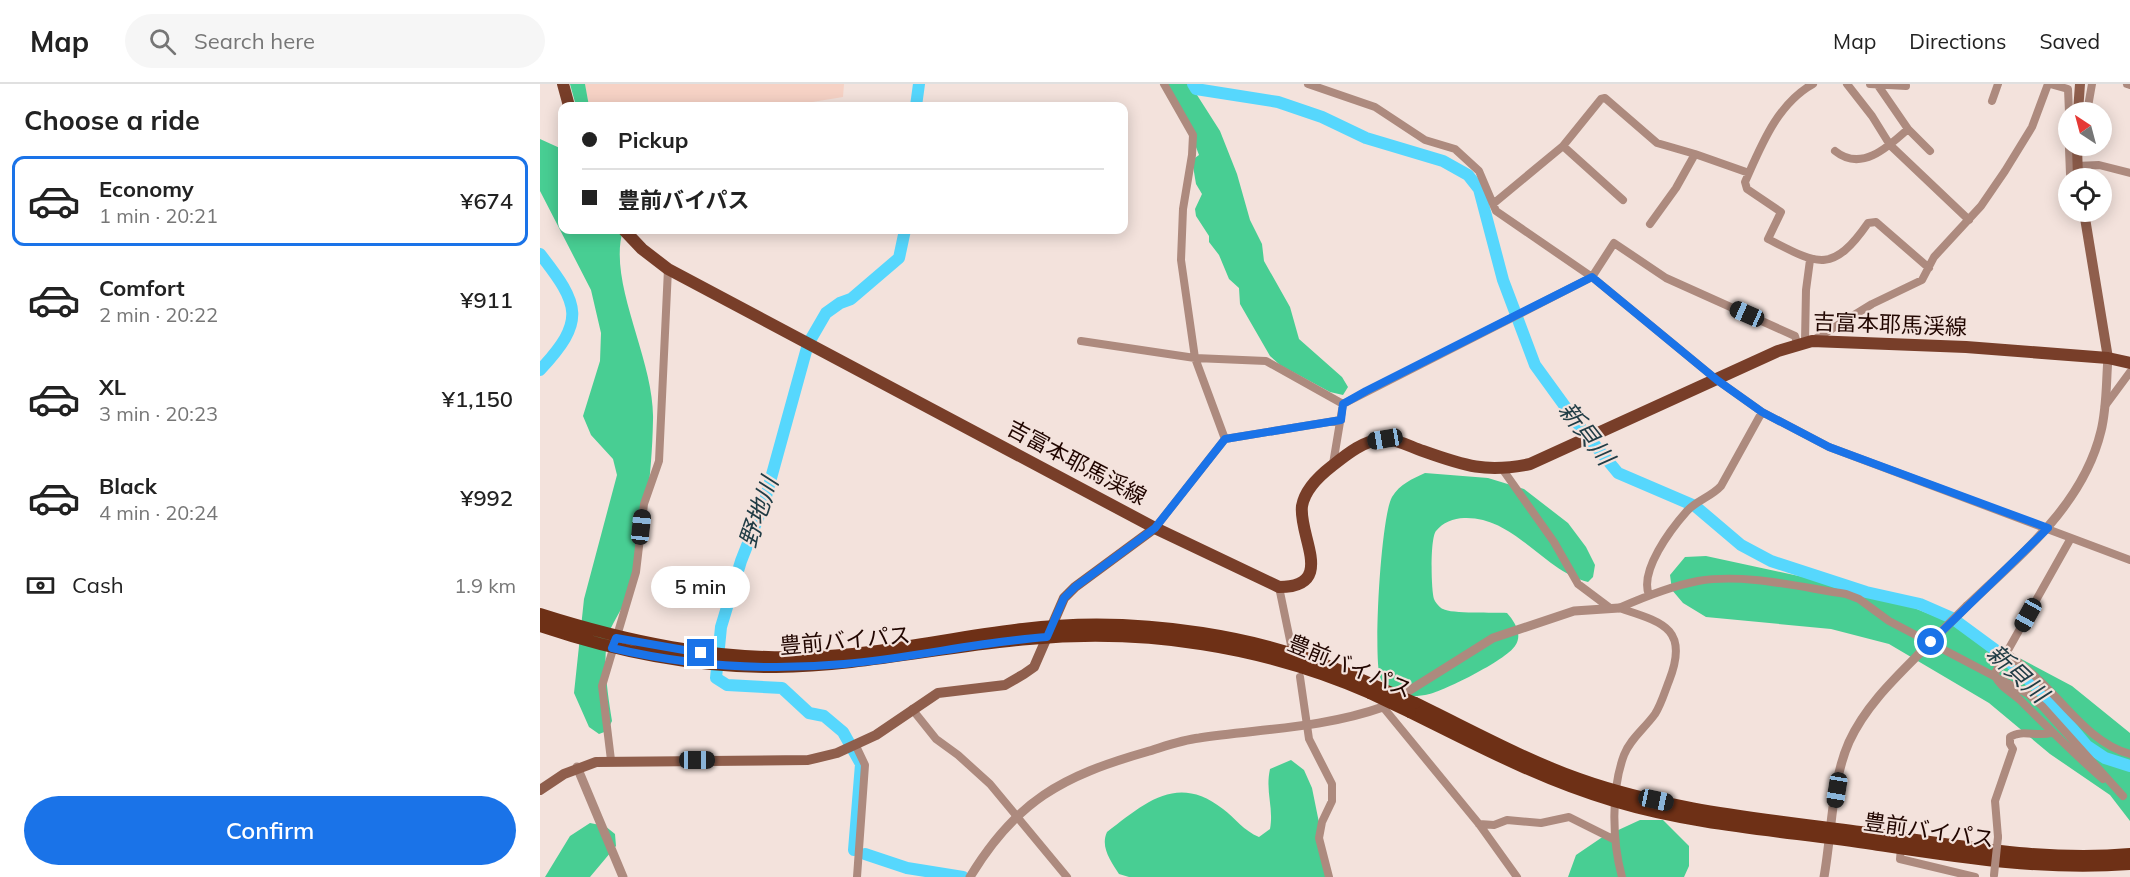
<!DOCTYPE html>
<meta charset="utf-8">
<style>
body{margin:0;font-family:Mulish,"Noto Sans JP",sans-serif;background:#f6f6f6;color:#222;height:100vh;display:flex;flex-direction:column;font-size:22px;white-space:nowrap}
*{box-sizing:border-box;margin:0}
p{font-size:20px;color:#767676}
.icon{flex:none;width:33px;height:33px;fill:none;stroke:currentColor;stroke-width:2;stroke-linecap:round;stroke-linejoin:round}
.map{position:relative;flex:1;overflow:hidden}
.side{display:flex;flex-direction:column;background:#fff;width:540px}
.side>*{flex:none}
.guide{position:absolute;left:18px;top:18px;width:570px;height:132px;border-radius:12px;box-shadow:0 3px 15px #0003;display:grid;align-content:center;height:132px;padding:0 24px;background:#fff}
.needle{width:39px;rotate:324deg}
.tools{position:absolute;left:1518px;top:18px;display:grid;gap:12px}
.tools a{display:grid;place-items:center;width:54px;height:54px;border-radius:50%;background:#fff;box-shadow:0 3px 15px #0003;font-size:30px}
.end{position:absolute;width:27px;height:27px;margin:-14px;border:8px solid #1a73e8;background:#fff;box-shadow:0 0 0 3px #fff}
.from{border-radius:50%}
.bubble{position:absolute;height:42px;border-radius:21px;background:#fff;box-shadow:0 3px 15px #0003;font-size:20px;font-weight:600;line-height:42px;text-align:center}
.car{position:absolute;width:18px;height:36px;margin:-18px -9px;border-radius:8px;box-shadow:0 0 4px 2px #0007;background:linear-gradient(#222 24%,#8ab4d8 0 40%,#222 0 76%,#8ab4d8 0 86%,#222 0)}
.guide b{display:flex;align-items:center;gap:21px;height:57px;font-size:22px}
.guide b+b{border-top:2px solid #e0e0e0}
.guide i{width:15px;height:15px;background:#222}
ul{padding:0;list-style:none}
li{display:flex;align-items:center;gap:18px;height:90px;margin:0 12px 9px;padding:0 12px;border:3px solid transparent;border-radius:12px}
li div{flex:1}
li b{display:block;font-size:22px}
li em{font-style:normal;font-weight:600}
li.selected{border-color:#1a73e8}
li>.icon{width:54px;height:54px;stroke-width:1.5}
h2{padding:0 24px;font-size:27px;line-height:72px}
.pay{display:flex;align-items:center;gap:15px;height:66px;padding:0 24px;font-size:22px}
.pay p{margin-inline-start:auto}
.primary-button{display:flex;gap:12px;margin-top:auto;padding:12px 24px}
.primary-button a{flex:1;height:69px;border-radius:36px;background:#1a73e8;color:#fff;font-size:24px;font-weight:600;line-height:69px;text-align:center}
header{display:flex;align-items:center;gap:36px;box-sizing:border-box;height:84px;padding:0 30px;background:#fff;border-bottom:2px solid #e0e0e0}
header strong{font-size:28px}
nav{display:flex;gap:33px;margin-inline-start:auto;font-size:21px}
.search{width:420px;height:54px;background:#f6f6f6;display:flex;align-items:center;gap:15px;box-sizing:border-box;padding:0 21px;border-radius:33px;color:#767676;font-size:22px}
main{display:flex;flex:1;min-height:0}
.map>svg:first-child{display:block}
.built{fill:#f6d2c5}
.green{fill:#48ce93}
.lines{fill:none;stroke-linecap:round;stroke-linejoin:round}
.river{stroke:#56d7fd;stroke-width:12}
.minor{stroke:#ad8a7e;stroke-width:8}
.tertiary{stroke:#ad8a7e;stroke-width:9}
.secondary{stroke:#8f5e4c;stroke-width:10}
.primary{stroke:#783e29;stroke-width:12}
.trunk{stroke:#6e3016;stroke-width:12}
.minor-bridge{stroke:#ad8a7e;stroke-width:8}
.tertiary-bridge{stroke:#ad8a7e;stroke-width:9}
.trunk-bridge{stroke:#6e3016;stroke-width:12}
.route{stroke:#1a73e8;stroke-width:8}
.labels{text-anchor:middle;dominant-baseline:central;stroke-width:4.5;stroke-linejoin:round;paint-order:stroke}
.street-label{font-size:22px;fill:#210600;stroke:#f3e2dc}
.water-label{font-size:24px;font-style:italic;fill:#203c45;stroke:#f3e2dc}
</style>
<header>
<strong>Map</strong>
<div class="search"><svg class="icon" aria-label="search" viewBox="0 0 24 24"><circle cx="10" cy="10" r="6"/><path d="M15 15l6 6"/></svg>Search here</div>
<nav><a>Map</a><a>Directions</a><a>Saved</a></nav>
</header>
<main>
<section class="side">
<h2>Choose a ride</h2>
<ul>
<li class="selected"><svg class="icon" aria-label="car" viewBox="0 0 24 24"><path d="M5 17H2v-5l4-1 3-4h7l3 4 3 1v5h-3M9 17h6M6 11h13"/><circle cx="7" cy="17" r="2"/><circle cx="17" cy="17" r="2"/></svg><div><b>Economy</b><p>1 min · 20:21</p></div><em>¥674</em></li>
<li><svg class="icon" aria-label="car" viewBox="0 0 24 24"><path d="M5 17H2v-5l4-1 3-4h7l3 4 3 1v5h-3M9 17h6M6 11h13"/><circle cx="7" cy="17" r="2"/><circle cx="17" cy="17" r="2"/></svg><div><b>Comfort</b><p>2 min · 20:22</p></div><em>¥911</em></li>
<li><svg class="icon" aria-label="car" viewBox="0 0 24 24"><path d="M5 17H2v-5l4-1 3-4h7l3 4 3 1v5h-3M9 17h6M6 11h13"/><circle cx="7" cy="17" r="2"/><circle cx="17" cy="17" r="2"/></svg><div><b>XL</b><p>3 min · 20:23</p></div><em>¥1,150</em></li>
<li><svg class="icon" aria-label="car" viewBox="0 0 24 24"><path d="M5 17H2v-5l4-1 3-4h7l3 4 3 1v5h-3M9 17h6M6 11h13"/><circle cx="7" cy="17" r="2"/><circle cx="17" cy="17" r="2"/></svg><div><b>Black</b><p>4 min · 20:24</p></div><em>¥992</em></li>
</ul>
<div class="pay"><svg class="icon" aria-label="cash" viewBox="0 0 24 24"><path d="M3 7h18v10H3z"/><circle cx="12" cy="12" r="2"/></svg>Cash<p>1.9 km</p></div>
<div class="primary-button"><a>Confirm</a></div>
</section>
<div class="map">
<svg width="1590" height="793" viewBox="0 0 1590 793">
<rect width="100%" height="100%" fill="#f3e2dc"/>
<path class="built" d="M 45,0 L 304,0 L 303,13 L 248,22 L 49,22 Z"/>
<path class="green" d="M 30,0 L 45,0 L 49,22 L 36,22 Z
M 623,0 L 650,0 L 680,47 L 697,90 L 710,136 L 722,160 L 724,177 L 750,223 L 759,255 L 802,293 L 808,303 L 803,311 L 790,308 L 740,281 L 730,272 L 700,220 L 699,204 L 689,195 L 679,171 L 669,158 L 669,152 L 656,132 L 655,125 L 662,110 L 656,100 L 652,76 L 659,71 L 651,50 Z
M 0,55 L 22,65 L 22,146 L 83,146 C 67,199 115,276 113,336 C 112,390 104,458 88,510 C 83,526 70,540 67,556 C 63,582 68,611 72,637 L 67,647 L 59,650 L 49,643 L 34,609 L 44,515 L 77,391 L 73,375 L 51,351 L 43,332 L 60,277 L 61,249 L 51,206 L 0,107 Z
M 885,389 L 948,394 L 984,405 L 1028,439 L 1046,463 L 1055,481 L 1053,493 L 1048,498 C 1004,487 974,432 924,434 C 914,434 902,439 896,447 C 890,454 891,506 894,515 C 895,518 900,524 903,525 C 911,530 955,528 967,529 C 975,538 983,551 975,562 C 966,576 901,609 885,611 C 875,613 863,612 853,612 C 849,606 842,599 840,593 C 833,570 841,432 852,413 C 860,400 872,395 885,389 Z
M 1166,472 L 1337,509 L 1419,542 L 1532,602 L 1590,649 L 1590,737 L 1570,711 L 1510,670 L 1449,619 L 1349,560 L 1291,545 L 1166,533 L 1143,519 L 1132,506 L 1130,491 L 1145,473 Z
M 751,676 L 764,686 L 772,704 L 790,793 L 589,793 L 579,790 C 571,777 560,763 567,748 C 605,719 637,689 683,725 C 695,734 704,747 719,753 L 730,745 C 734,723 725,708 730,685 Z
M 1100,736 L 1123,736 L 1149,762 L 1149,782 L 1144,793 L 1028,793 L 1036,771 L 1061,754 Z
M 50,739 L 65,742 L 75,750 L 76,762 L 50,793 L 5,793 L 30,752 Z"/>
<g class="lines">
<path class="river" d="M 653,0 L 656,5 L 738,18 L 782,33 L 826,54 L 903,77 L 928,91 L 939,105 L 963,196 L 995,281 L 1040,343 L 1078,389 L 1155,422 L 1201,461 L 1231,477 L 1326,508 L 1380,520 L 1412,534 L 1461,570 L 1501,607 L 1547,662 L 1565,674 L 1590,682
M 376,22 L 379,0
M 0,170 C 40,221 46,237 0,286
M 314,766 L 321,680 L 303,648 L 284,632 L 269,629 L 242,604 L 187,601 L 176,594 L 181,543 L 201,477 L 225,416 L 268,260 L 286,229 L 300,219 L 311,215 L 359,174 L 365,146
M 325,770 L 367,784 L 423,793"/>
<path class="minor" d="M 624,0 L 653,51 L 652,71 L 643,125 L 641,176 L 655,274 L 685,355
M 768,0 L 835,23 L 885,56 L 915,65 L 939,87 L 956,127 L 1052,193 L 1177,296 L 1222,328 L 1289,363 L 1590,476
M 1273,0 C 1237,20 1221,62 1205,98 L 1207,105 L 1241,128 L 1228,155 C 1277,180 1292,191 1328,139 L 1336,138 L 1389,184
M 1307,0 L 1332,32 L 1350,61 L 1429,136
M 1330,0 L 1366,2
M 1337,0 L 1368,45
M 1510,0 L 1528,5 L 1529,28
M 1587,0 L 1590,1
M 1452,17 L 1458,0
M 1547,28 L 1552,0
M 1528,39 L 1530,90 L 1538,90
M 1023,62 L 1083,116
M 1295,67 C 1321,88 1347,64 1368,45 L 1390,67
M 1536,82 L 1559,81 L 1590,89
M 953,120 L 1023,62 L 1061,15 L 1065,14 L 1117,59 L 1155,70
M 1110,140 L 1136,104 L 1155,70 L 1209,89
M 541,257 L 655,274 L 726,277 L 803,320
M 1265,257 L 1266,206 L 1270,176
M 1272,257 L 1332,220 L 1382,196 L 1394,173 L 1441,122 L 1465,87 L 1492,43 L 1508,0
M 1565,322 L 1590,288
M 793,380 L 803,320 L 1052,193 L 1074,159 L 1126,194 L 1255,252 L 1257,259
M 963,386 L 1014,458 L 1038,500 L 1070,524
M 615,444 L 685,355 L 801,336
M 739,503 L 751,561
M 1109,511 C 1099,487 1131,445 1147,427 C 1157,416 1171,413 1181,402 L 1222,328
M 1079,524 C 1104,513 1131,502 1158,497 C 1205,489 1259,503 1306,510 L 1319,515 L 1349,537 L 1488,610 L 1502,622 L 1583,712
M 1079,524 C 1122,538 1150,544 1129,597 C 1125,607 1121,621 1115,630 C 1105,644 1090,655 1084,671 C 1071,706 1072,757 1082,793
M 1467,569 C 1477,578 1489,586 1499,596 C 1527,622 1552,660 1590,670
M 1454,591 L 1531,454
M 1455,592 C 1461,604 1472,608 1481,617 C 1508,644 1534,670 1563,695
M 760,593 L 769,655 L 792,700 L 792,717 L 782,738 L 779,754 L 789,793
M 843,623 L 939,740 L 977,793
M 372,625 L 396,655 L 418,671 L 450,700 L 527,793
M 316,662 L 325,681 L 317,793
M 71,676 L 62,602 L 96,488 L 104,420 L 119,377 L 128,185
M 939,740 L 954,741 L 967,736 L 1001,739 L 1029,733 L 1075,756
M 1458,753 L 1455,717 L 1473,665 L 1470,660 L 1470,653 C 1481,645 1498,653 1511,649
M 1361,764 L 1360,775 L 1435,793"/>
<path class="tertiary" d="M 1427,522 C 1480,471 1543,422 1561,347 C 1567,323 1566,298 1568,274
M 37,683 L 83,793
M 430,793 C 476,717 522,692 606,668 C 623,663 641,656 659,654 C 720,645 784,644 843,623 L 953,554 L 1034,527 L 1079,524
M 1284,793 C 1292,749 1291,699 1309,658 C 1325,623 1353,596 1380,569"/>
<path class="secondary" d="M 1538,28 L 1540,0
M 1537,62 L 1538,94
M 1544,128 L 1568,274
M 0,706 L 24,690 L 56,678 L 268,676 L 297,669 L 336,651 L 398,609 L 465,601 L 484,590 L 494,583 L 524,514 L 535,503 L 615,444"/>
<path class="primary" d="M 23,0 L 29,22
M 84,146 L 102,165 L 128,185 L 615,444 L 739,503 C 797,503 758,452 762,422 C 765,405 779,392 792,382 C 807,370 824,356 844,355 C 857,355 871,363 883,367 C 925,382 946,389 990,380 L 1238,267 L 1272,257 L 1426,263 L 1568,274 L 1590,279"/>
<path class="trunk" d="M 0,530 C 88,558 174,576 267,573 C 340,571 411,553 483,545 C 596,531 731,551 833,601
M 0,542 C 77,568 155,584 236,583 C 321,582 404,562 489,555 C 605,544 723,562 830,609
M 875,619 C 929,645 983,675 1039,695 C 1129,727 1226,735 1320,748 C 1409,760 1499,778 1590,770
M 870,628 C 937,661 1002,696 1074,717 C 1157,742 1247,747 1333,760 C 1418,773 1504,787 1590,780"/>
<path class="minor-bridge" d="M 1454,791 L 1458,753"/>
<path class="tertiary-bridge" d="M 1380,569 L 1427,522"/>
<path class="trunk-bridge" d="M 833,601 L 875,619
M 830,609 L 870,628"/>
</g>
<g class="lines">
<path class="route" d="M 161,569 L 76,554 L 72,564 C 148,582 226,587 304,580 C 372,574 439,558 507,553 L 524,514 L 535,503 L 615,444 L 685,355 L 801,336 L 803,320 L 826,307 L 1052,193 L 1177,296 L 1222,328 L 1289,363 L 1508,444 L 1391,558"/>
</g>
<g class="labels">
<g class="street-label">
<text transform="translate(1350 240) rotate(2)">吉富本耶馬渓線</text>
<text transform="translate(537 378) rotate(28)">吉富本耶馬渓線</text>
<text transform="translate(305 556) rotate(-5)">豊前バイパス</text>
<text transform="translate(810 582) rotate(22)">豊前バイパス</text>
<text transform="translate(1389 746) rotate(8)">豊前バイパス</text>
</g>
<g class="water-label">
<text transform="translate(1047 349) rotate(52)">新貝川</text>
<text transform="translate(218 428) rotate(-71)">野地川</text>
<text transform="translate(1478 589) rotate(43)">新貝川</text>
</g>
</g>
</svg>
<div class="tools">
<a><svg class="needle" viewBox="-14 -14 28 28"><path d="M0-13l5 13h-10z" fill="#e53935"/><path d="M0 13l5-13h-10z" fill="#767676"/></svg></a>
<a><svg class="icon" aria-label="locate" viewBox="0 0 24 24"><circle cx="12" cy="12" r="6"/><path d="M12 2v4M12 18v4M2 12h4M18 12h4"/></svg></a>
</div>
<i class="end from" style="left:1391px;top:558px"></i>
<i class="end" style="left:161px;top:569px"></i>
<div class="bubble" style="left:111px;top:482px;width:99px">5 min</div>
<i class="car" style="left:1207px;top:230px;rotate:294deg"></i>
<i class="car" style="left:845px;top:355px;rotate:260deg"></i>
<i class="car" style="left:101px;top:443px;rotate:6deg"></i>
<i class="car" style="left:1488px;top:531px;rotate:209deg"></i>
<i class="car" style="left:157px;top:676px;rotate:90deg"></i>
<i class="car" style="left:1297px;top:706px;rotate:189deg"></i>
<i class="car" style="left:1116px;top:716px;rotate:102deg"></i>
<div class="guide">
<b><i class="from"></i>Pickup</b>
<b><i></i>豊前バイパス</b>
</div>
</div>
</main>
